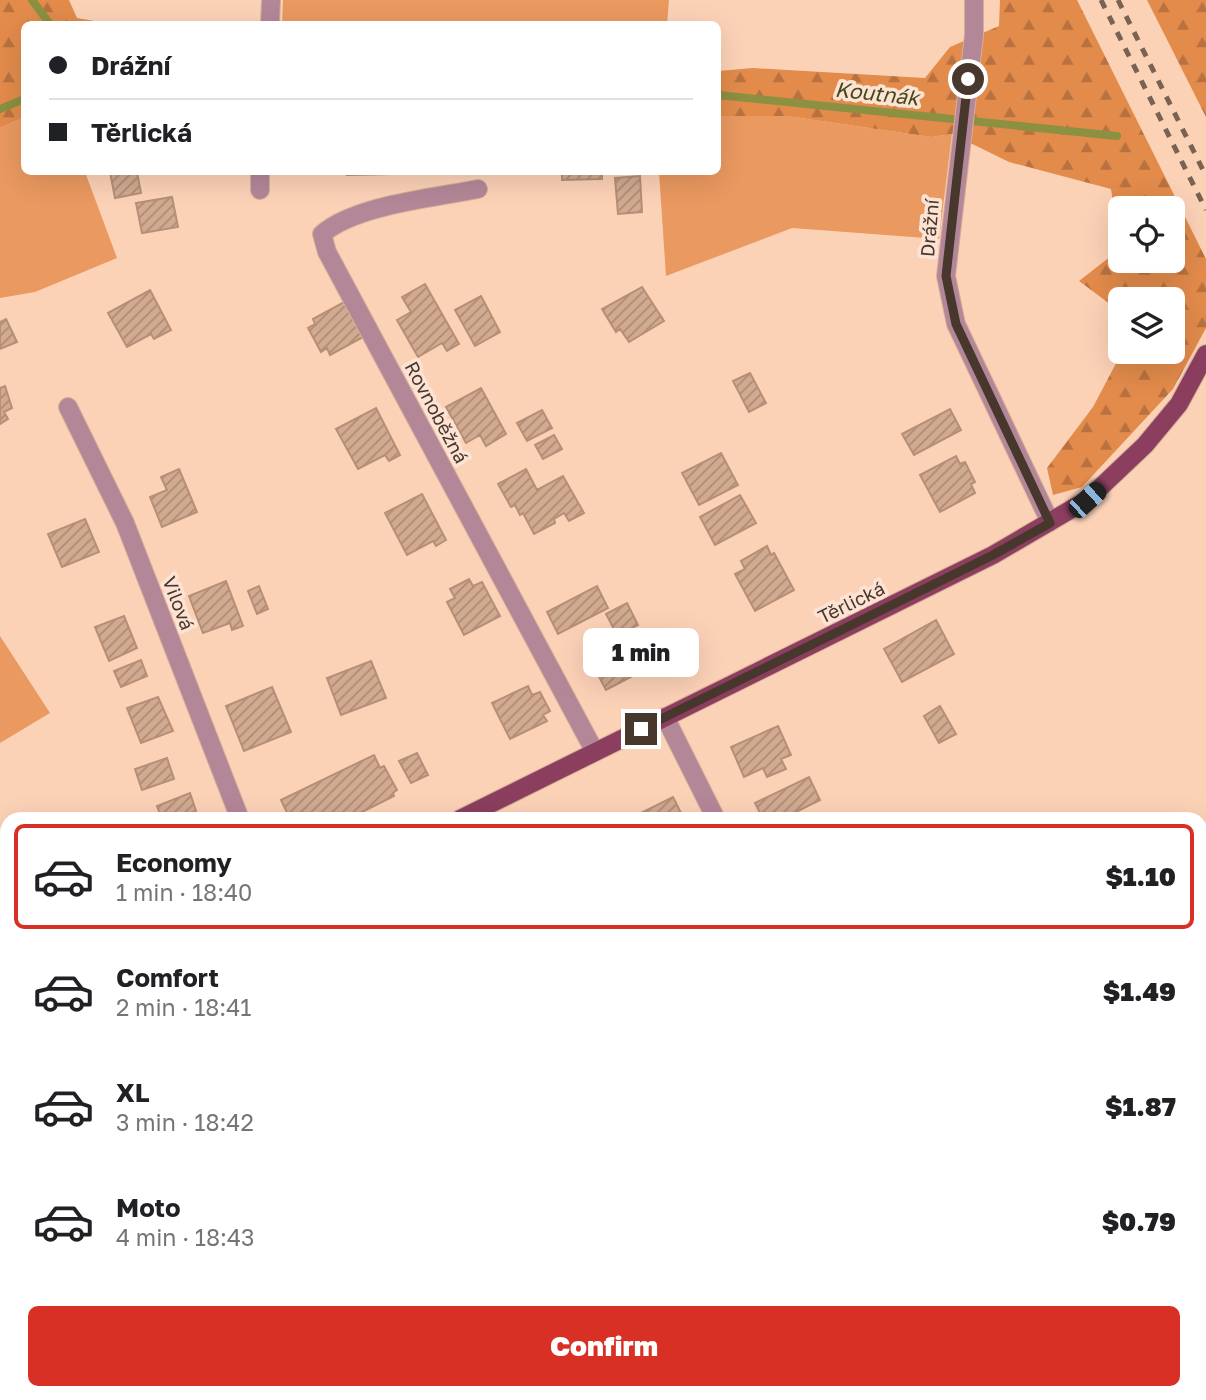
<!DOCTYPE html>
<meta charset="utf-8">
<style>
body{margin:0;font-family:"Golos Text",sans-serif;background:#f2f2f2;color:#202124;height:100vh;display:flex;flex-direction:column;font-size:26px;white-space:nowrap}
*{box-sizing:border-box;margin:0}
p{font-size:23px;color:#757577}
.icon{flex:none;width:38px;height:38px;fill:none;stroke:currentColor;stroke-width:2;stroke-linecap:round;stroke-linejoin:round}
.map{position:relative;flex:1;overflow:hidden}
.drawer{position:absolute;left:0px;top:812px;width:1208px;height:588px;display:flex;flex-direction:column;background:#fff;border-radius:21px 21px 0 0;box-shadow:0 7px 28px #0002}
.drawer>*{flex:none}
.top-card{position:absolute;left:21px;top:21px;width:700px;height:154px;border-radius:10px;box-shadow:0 7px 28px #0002;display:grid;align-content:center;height:154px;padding:0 28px;background:#fff}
.tools{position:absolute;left:1108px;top:196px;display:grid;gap:14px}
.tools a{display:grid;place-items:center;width:77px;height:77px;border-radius:10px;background:#fff;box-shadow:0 7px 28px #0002;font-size:35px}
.end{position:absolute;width:32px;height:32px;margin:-16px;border:9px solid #48372d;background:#fff;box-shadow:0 0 0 4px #fff}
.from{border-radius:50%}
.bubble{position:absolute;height:49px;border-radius:10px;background:#fff;box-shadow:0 7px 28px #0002;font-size:23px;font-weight:800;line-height:49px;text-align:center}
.car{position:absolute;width:21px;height:42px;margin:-21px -10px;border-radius:9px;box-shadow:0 0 5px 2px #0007;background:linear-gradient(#222 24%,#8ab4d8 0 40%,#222 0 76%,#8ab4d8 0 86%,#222 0)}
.top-card b{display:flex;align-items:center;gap:24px;height:66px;font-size:26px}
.top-card b+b{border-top:2px solid #e0e0e0}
.top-card i{width:18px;height:18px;background:#202124}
ul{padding:12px 0 0;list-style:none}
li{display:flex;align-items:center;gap:21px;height:105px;margin:0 14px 10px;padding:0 14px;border:4px solid transparent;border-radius:10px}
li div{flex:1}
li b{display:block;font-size:26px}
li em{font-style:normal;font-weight:800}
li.active{border-color:#d93025}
li>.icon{width:63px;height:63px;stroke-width:1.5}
.primary-button{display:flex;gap:14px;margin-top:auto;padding:14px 28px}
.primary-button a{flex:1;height:80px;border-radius:10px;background:#d93025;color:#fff;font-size:28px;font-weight:800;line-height:80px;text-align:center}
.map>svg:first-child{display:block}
.grass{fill:#ea9960}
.forest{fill:url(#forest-firs)}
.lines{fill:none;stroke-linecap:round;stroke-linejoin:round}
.stream{stroke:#8c9041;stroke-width:8}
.building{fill:url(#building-hatch);stroke:#b68f76;stroke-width:2}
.minor-casing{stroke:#d4b099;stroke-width:20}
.major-casing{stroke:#d4b099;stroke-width:20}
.minor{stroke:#b48798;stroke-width:18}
.major{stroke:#8c3e5f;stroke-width:18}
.rail{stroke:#7a6253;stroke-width:5;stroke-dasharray:9 9;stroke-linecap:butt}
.route{stroke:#48372d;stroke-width:9}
.labels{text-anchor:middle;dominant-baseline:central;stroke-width:7;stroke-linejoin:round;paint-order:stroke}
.street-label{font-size:19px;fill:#48372d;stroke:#fde3d3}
.water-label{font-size:21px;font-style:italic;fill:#43491d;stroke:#fde3d3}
</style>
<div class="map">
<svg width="1206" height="1400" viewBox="0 0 1206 1400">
<defs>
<pattern id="forest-firs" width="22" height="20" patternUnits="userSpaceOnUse" patternTransform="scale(1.75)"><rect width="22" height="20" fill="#e28b4b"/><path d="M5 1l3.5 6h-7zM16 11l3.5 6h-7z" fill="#b9723f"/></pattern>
<pattern id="building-hatch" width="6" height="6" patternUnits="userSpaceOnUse" patternTransform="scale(1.75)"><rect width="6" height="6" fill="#d2aa90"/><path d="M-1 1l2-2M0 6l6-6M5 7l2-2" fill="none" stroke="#ac8b76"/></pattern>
</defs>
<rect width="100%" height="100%" fill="#fcd2b7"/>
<path class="grass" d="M 283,0 L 669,0 L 667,24 L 282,24 Z
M 718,116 L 787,116 L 931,137 L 952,134 L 939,239 L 792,228 L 666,276 L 659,172 L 718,172 Z
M 24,117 L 24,172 L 85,172 L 117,258 L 35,292 L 0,298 L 0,128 Z
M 0,636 L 50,713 L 0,743 Z
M 1206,1218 L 1206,1355 L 1200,1345 L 1200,1222 Z"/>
<path class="forest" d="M 0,0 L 69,0 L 77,18 L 112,24 L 24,24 L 24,117 L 0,128 Z
M 1000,0 L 1077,0 L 1206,259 L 1206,328 L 1173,389 L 1082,487 L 1053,495 L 1047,468 L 1093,407 L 1122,352 L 1172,352 L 1172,299 L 1120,299 L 1120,317 L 1118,310 L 1079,281 L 1120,249 L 1120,261 L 1172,261 L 1172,208 L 1120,208 L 1120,249 L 1111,189 L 1009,162 L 952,134 L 931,137 L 787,116 L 718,116 L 718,71 L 753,68 L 925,78 L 950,47 L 999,26 Z
M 1147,0 L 1206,0 L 1206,117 Z"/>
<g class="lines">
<path class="stream" d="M 32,0 L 50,24
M 718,95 L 1117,136
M 0,109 L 24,99"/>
</g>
<path class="building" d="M 110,172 L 137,172 L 141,193 L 115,198 Z
M 347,172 L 437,172 L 437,173 L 347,175 Z
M 562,172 L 602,172 L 602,179 L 562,180 Z
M 640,176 L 642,212 L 618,214 L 615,178 Z
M 172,197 L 178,227 L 142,233 L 136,203 Z
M 425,284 L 459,344 L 447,351 L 442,343 L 418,357 L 397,320 L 411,312 L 402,297 Z
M 642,287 L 664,321 L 629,342 L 620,329 L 616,332 L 602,309 Z
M 150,290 L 171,330 L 154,339 L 151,334 L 127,347 L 108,313 Z
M 481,296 L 500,332 L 475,346 L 455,310 Z
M 344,302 L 363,337 L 330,355 L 327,348 L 321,352 L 308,328 L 315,324 L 313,319 Z
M 6,319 L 17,342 L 0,349 L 0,322 Z
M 750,373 L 766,403 L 749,412 L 733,381 Z
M 5,386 L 12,408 L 4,412 L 8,419 L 0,424 L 0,388 Z
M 481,388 L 506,434 L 486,446 L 480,435 L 466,443 L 446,407 Z
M 376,408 L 400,455 L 389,461 L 385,455 L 358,469 L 336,429 Z
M 950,409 L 961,430 L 914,455 L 902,434 Z
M 542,410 L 552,428 L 527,441 L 517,423 Z
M 554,435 L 562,449 L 543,459 L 535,445 Z
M 721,453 L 738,485 L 699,505 L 682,473 Z
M 956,456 L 960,464 L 965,462 L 975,482 L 971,484 L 975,493 L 940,512 L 920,475 Z
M 179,469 L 197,512 L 162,527 L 150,497 L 167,490 L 161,477 Z
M 526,469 L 537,490 L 563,476 L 584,513 L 569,521 L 564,513 L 554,519 L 555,523 L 534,534 L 523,513 L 520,515 L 515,505 L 511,507 L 498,484 Z
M 422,494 L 446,540 L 436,546 L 433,541 L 407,555 L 385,513 Z
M 740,495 L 756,523 L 715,545 L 700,517 Z
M 85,519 L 99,552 L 62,567 L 48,534 Z
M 767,546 L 771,555 L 774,553 L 794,590 L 755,611 L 735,574 L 745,569 L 741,561 Z
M 469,579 L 473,586 L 482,582 L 500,616 L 464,635 L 447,602 L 455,598 L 450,589 Z
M 226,581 L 243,626 L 232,630 L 230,623 L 203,633 L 189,596 Z
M 259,586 L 268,609 L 257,614 L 248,591 Z
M 597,586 L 608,608 L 558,634 L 547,612 Z
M 627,603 L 638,625 L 617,635 L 606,614 Z
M 124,616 L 137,648 L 109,661 L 95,627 Z
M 936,620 L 954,654 L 902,682 L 884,649 Z
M 625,634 L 644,670 L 606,690 L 587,654 Z
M 141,660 L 147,676 L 121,687 L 114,671 Z
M 371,661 L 386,698 L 341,715 L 327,678 Z
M 528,686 L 532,695 L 540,692 L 550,711 L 543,715 L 547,721 L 510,739 L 492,703 Z
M 272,687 L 291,732 L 244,751 L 226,706 Z
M 158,697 L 173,731 L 141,743 L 127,708 Z
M 940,706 L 956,734 L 939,743 L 924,716 Z
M 778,726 L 791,755 L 781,759 L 786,769 L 767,777 L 763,768 L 744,777 L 731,747 Z
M 417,753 L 428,775 L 411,783 L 399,761 Z
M 374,755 L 380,768 L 384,766 L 397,790 L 393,793 L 394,796 L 348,819 L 290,819 L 281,800 Z
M 167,758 L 174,779 L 142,790 L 135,769 Z
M 809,777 L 820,800 L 782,819 L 763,819 L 755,803 Z
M 190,793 L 196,811 L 175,819 L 162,819 L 157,806 Z
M 673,797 L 684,819 L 637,819 L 635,816 Z
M 7,878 L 7,909 L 0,892 L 0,881 Z
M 7,1258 L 7,1304 L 0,1296 L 0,1264 Z
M 402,1393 L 442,1393 L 445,1397 L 407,1400 Z
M 921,1393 L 967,1393 L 970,1400 L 925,1400 Z
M 1053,1393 L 1086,1393 L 1083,1395 L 1086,1400 L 1057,1400 Z"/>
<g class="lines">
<g class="minor-casing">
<path id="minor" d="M 974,0 L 974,35 L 946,276 L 956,324 L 1050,522
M 270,24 L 271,0
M 478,189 C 433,198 356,205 322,234 L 327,252 L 595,752
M 260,190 L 260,172
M 68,407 L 125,523 L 240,819
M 665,717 L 716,819
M 749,1393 L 752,1400
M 1005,1393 L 1008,1400
M 509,1400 L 518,1395"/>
</g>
<g class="major-casing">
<path id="major" d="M 460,819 L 993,555 L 1087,500 L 1145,445 L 1179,404 L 1206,354
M 0,1041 L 7,1038"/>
</g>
<use href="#minor" class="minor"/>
<use href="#major" class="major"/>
<path class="rail" d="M 1101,0 L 1206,210
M 1118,0 L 1206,176"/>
</g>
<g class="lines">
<path class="route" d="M 641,729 L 993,555 L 1050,523 L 956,324 L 946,276 L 968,79"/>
</g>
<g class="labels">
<g class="street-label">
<text transform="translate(929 228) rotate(-85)">Drážní</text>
<text transform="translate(437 412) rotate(62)">Rovnoběžná</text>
<text transform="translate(851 602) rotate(-26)">Těrlická</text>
<text transform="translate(179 603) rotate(69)">Vilová</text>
</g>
<g class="water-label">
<text transform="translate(877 93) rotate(6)">Koutnák</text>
</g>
</g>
</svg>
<div class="tools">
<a><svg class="icon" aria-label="locate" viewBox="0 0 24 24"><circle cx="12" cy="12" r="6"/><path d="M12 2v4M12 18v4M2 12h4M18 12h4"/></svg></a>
<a><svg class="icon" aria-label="layers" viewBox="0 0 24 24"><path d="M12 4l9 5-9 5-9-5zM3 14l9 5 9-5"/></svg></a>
</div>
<i class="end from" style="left:968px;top:79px"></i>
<i class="end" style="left:641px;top:729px"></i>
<div class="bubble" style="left:583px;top:628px;width:116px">1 min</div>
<i class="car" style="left:1087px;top:500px;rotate:48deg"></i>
<div class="top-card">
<b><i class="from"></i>Drážní</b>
<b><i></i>Těrlická</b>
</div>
<section class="drawer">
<ul>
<li class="active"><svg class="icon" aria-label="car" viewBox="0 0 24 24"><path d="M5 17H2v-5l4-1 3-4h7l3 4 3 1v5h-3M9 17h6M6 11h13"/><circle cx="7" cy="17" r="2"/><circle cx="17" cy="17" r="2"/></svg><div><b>Economy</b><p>1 min · 18:40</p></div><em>$1.10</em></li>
<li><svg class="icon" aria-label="car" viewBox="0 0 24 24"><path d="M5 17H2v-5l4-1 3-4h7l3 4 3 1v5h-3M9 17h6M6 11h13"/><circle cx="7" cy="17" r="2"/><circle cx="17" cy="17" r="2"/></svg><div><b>Comfort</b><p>2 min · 18:41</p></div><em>$1.49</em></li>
<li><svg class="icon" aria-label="car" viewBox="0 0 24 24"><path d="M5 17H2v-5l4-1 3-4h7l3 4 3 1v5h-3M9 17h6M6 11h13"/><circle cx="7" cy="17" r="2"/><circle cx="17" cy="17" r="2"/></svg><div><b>XL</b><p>3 min · 18:42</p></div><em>$1.87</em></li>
<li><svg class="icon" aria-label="car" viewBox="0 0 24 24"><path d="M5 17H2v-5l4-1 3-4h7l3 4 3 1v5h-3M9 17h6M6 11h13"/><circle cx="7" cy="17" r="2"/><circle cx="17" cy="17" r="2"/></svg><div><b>Moto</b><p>4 min · 18:43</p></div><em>$0.79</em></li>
</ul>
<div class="primary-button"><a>Confirm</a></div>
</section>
</div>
